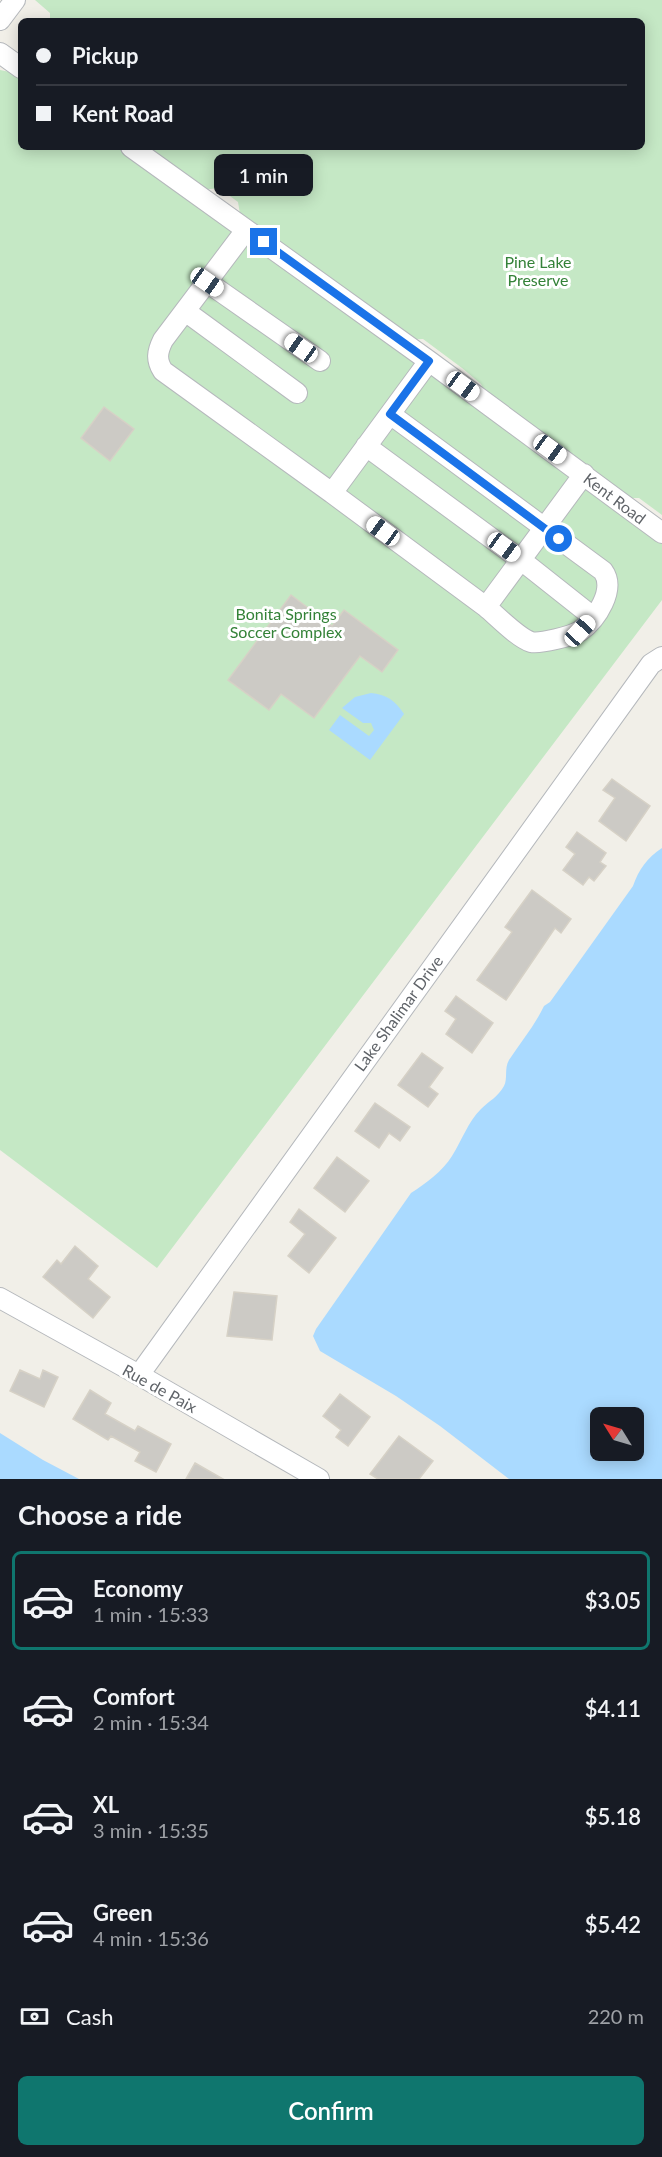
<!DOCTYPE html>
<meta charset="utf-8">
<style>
body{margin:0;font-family:Lato,sans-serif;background:#20242c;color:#f1f3f6;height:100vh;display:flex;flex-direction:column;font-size:22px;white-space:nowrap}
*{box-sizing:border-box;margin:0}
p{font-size:20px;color:#9ea1a6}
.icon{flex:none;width:33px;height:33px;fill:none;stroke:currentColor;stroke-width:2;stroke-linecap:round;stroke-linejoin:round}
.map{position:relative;height:1479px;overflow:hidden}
.panel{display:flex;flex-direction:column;background:#171b24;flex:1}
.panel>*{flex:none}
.top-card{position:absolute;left:18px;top:18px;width:627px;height:132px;border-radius:9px;box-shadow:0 3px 15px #0003;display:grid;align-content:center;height:132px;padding:0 18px;background:#171b24}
.needle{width:39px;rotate:307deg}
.controls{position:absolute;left:590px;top:1407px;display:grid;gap:12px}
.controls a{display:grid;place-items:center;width:54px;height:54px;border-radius:9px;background:#171b24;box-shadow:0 3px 15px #0003;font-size:30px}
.end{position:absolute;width:27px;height:27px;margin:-14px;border:8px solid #1a73e8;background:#fff;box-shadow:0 0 0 3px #fff}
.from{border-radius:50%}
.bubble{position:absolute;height:42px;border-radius:9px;background:#171b24;box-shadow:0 3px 15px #0003;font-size:20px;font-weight:600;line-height:42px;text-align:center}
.car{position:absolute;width:18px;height:36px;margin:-18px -9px;border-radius:8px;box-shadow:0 0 4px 2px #0007;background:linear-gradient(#fff 24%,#345 0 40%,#fff 0 76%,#345 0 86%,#fff 0)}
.top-card b{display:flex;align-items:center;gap:21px;height:57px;font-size:22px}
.top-card b+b{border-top:2px solid #363941}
.top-card i{width:15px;height:15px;background:#f1f3f6}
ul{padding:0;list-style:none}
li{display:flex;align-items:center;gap:18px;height:99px;margin:0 12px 9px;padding:0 6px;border:3px solid transparent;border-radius:9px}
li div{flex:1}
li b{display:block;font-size:22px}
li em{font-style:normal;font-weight:600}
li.current{border-color:#0f766e}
li>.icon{width:54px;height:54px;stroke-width:1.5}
h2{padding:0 18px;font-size:27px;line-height:72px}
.pay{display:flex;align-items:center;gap:15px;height:66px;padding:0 18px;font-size:22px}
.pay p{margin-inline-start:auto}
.primary-button{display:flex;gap:12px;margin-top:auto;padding:12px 18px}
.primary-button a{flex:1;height:69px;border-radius:9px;background:#0f766e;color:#fff;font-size:24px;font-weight:600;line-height:69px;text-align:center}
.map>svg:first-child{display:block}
.green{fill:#c5e8c5}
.water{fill:#aadaff;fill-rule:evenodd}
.building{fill:#cccac5;stroke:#d6d1c6;stroke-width:1.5}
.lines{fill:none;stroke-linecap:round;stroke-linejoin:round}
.minor-casing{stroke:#b5b8bc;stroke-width:22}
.minor{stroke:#fff;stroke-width:20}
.route{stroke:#1a73e8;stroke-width:8}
.labels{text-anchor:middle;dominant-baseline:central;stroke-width:6;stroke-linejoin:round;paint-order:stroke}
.park-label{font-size:16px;fill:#348238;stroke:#fff}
.street-label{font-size:16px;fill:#5f6368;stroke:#fff}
</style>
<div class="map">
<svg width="662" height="1479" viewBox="0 0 662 1479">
<rect width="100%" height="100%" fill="#f1efe8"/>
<path class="green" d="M 35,0 L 662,0 L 662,515 L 639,498 L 613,498 L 492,410 L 481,384 L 462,368 L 423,339 L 403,340 L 242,226 L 238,202 L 219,188 L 202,190 L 134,147 L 642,147 L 642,21 L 50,21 L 50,13 Z
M 0,70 L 10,72 L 21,80 L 21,147 L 117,147 L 222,220 L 662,542 L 662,600 L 157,1268 L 0,1150 Z"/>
<path class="water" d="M 371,693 C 386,694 396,701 404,714 L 370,760 L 329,730 L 340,715 L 369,736 L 374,730 L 371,723 L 363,723 L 342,708 L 355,697 Z
M 662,848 L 662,1479 L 509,1479 L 440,1426 L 396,1396 L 320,1351 L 313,1336 L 316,1329 L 411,1193 C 425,1184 443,1171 452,1156 C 462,1140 468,1122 481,1109 C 489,1101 498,1097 504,1086 C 508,1079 504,1068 509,1060 C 521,1042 535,1025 544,1006 L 550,1002 L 563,984 L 633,886 C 639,869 647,858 662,848 ZM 600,1418 L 633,1418 L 633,1450 L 600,1450 Z
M 0,1433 L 43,1460 L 79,1479 L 0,1479 Z"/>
<path class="building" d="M 104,407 L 134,429 L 110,461 L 81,438 Z
M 291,595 L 332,626 L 344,610 L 398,650 L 382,672 L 360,656 L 314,718 L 281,694 L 269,710 L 228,680 Z
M 612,779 L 650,806 L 626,841 L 599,821 L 615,798 L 603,790 Z
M 577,832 L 606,853 L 600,862 L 606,866 L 594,881 L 589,877 L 583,885 L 563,870 L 575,854 L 566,847 Z
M 532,890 L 571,919 L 561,933 L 555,928 L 506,1000 L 477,980 L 512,932 L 505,927 Z
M 456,996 L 493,1023 L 472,1053 L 446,1034 L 456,1019 L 445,1011 Z
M 422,1053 L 443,1068 L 429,1087 L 438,1094 L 428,1107 L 398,1085 Z
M 375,1103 L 410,1127 L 400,1141 L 389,1133 L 379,1148 L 355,1131 Z
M 337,1157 L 369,1181 L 345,1212 L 314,1188 Z
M 299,1209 L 336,1238 L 309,1273 L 288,1256 L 305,1234 L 290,1222 Z
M 75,1246 L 98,1266 L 88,1279 L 110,1297 L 93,1318 L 43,1277 L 57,1260 L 61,1264 Z
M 234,1292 L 277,1296 L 272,1340 L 227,1336 Z
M 20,1370 L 40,1379 L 43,1370 L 58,1377 L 44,1407 L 10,1391 Z
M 90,1390 L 111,1403 L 105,1414 L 135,1431 L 138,1426 L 171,1444 L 156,1472 L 135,1461 L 140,1452 L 111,1436 L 108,1440 L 73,1419 Z
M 340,1394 L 370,1417 L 348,1446 L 336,1437 L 341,1430 L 323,1416 Z
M 399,1436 L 433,1461 L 419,1479 L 378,1479 L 370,1474 Z
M 195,1463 L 223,1479 L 186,1479 Z"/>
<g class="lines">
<g class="minor-casing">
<path id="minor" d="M 0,20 L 15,0
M 0,53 L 21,68
M 131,147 L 429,361 L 662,533
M 246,230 L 163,340 C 157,352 156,360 163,371 L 332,493
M 207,282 L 320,361
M 185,311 L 297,393
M 429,361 L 332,493 L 486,607 L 584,474
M 390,414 L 603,571 C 616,589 597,619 580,631 C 572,636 540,644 531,642 C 518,638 497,616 486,607
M 366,446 L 521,560 L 593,617
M 0,1298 L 139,1375 L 319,1479
M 139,1375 L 651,664 L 662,657"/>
</g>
<use href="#minor" class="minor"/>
</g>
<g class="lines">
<path class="route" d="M 264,242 L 429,361 L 390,414 L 559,539"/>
</g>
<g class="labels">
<g class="park-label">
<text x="538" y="261">Pine Lake<tspan x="538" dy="18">Preserve</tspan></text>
<text x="286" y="613">Bonita Springs<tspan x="286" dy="18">Soccer Complex</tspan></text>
</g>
<g class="street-label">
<text transform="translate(615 498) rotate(37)">Kent Road</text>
<text transform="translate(398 1013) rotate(-54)">Lake Shalimar Drive</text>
<text transform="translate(160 1388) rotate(29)">Rue de Paix</text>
</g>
</g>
</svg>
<div class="controls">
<a><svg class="needle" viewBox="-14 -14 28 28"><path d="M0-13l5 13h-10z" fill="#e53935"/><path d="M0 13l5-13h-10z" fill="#9ea1a6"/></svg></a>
</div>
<i class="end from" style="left:559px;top:539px"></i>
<i class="end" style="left:264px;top:242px"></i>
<div class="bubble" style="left:214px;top:154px;width:99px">1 min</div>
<i class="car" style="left:207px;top:282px;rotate:125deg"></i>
<i class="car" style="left:301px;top:348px;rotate:305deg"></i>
<i class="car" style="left:463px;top:386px;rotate:126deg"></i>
<i class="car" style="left:550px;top:449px;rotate:126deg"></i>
<i class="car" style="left:383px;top:531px;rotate:306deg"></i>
<i class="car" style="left:504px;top:547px;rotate:126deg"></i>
<i class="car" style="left:580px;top:631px;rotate:43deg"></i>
<div class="top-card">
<b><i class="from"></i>Pickup</b>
<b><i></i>Kent Road</b>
</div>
</div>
<section class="panel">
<h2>Choose a ride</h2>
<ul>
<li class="current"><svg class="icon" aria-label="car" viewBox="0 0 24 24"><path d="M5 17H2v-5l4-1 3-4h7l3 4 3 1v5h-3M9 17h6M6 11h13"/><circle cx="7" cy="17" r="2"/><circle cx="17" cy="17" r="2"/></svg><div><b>Economy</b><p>1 min · 15:33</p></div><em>$3.05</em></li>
<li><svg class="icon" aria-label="car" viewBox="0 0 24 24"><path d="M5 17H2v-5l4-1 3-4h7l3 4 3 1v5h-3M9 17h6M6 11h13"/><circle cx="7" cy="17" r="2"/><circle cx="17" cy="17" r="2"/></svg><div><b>Comfort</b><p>2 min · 15:34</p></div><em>$4.11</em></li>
<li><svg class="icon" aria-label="car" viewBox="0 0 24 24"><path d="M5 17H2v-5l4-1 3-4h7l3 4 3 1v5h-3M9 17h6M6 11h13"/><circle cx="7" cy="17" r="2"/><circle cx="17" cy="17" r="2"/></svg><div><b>XL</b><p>3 min · 15:35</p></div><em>$5.18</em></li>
<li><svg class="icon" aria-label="car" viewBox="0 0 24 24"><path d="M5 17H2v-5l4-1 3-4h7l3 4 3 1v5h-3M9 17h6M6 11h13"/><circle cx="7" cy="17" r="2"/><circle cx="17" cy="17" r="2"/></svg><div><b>Green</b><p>4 min · 15:36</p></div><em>$5.42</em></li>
</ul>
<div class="pay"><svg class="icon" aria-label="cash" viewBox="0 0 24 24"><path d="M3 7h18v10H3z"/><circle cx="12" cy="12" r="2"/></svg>Cash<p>220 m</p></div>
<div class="primary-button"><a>Confirm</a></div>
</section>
